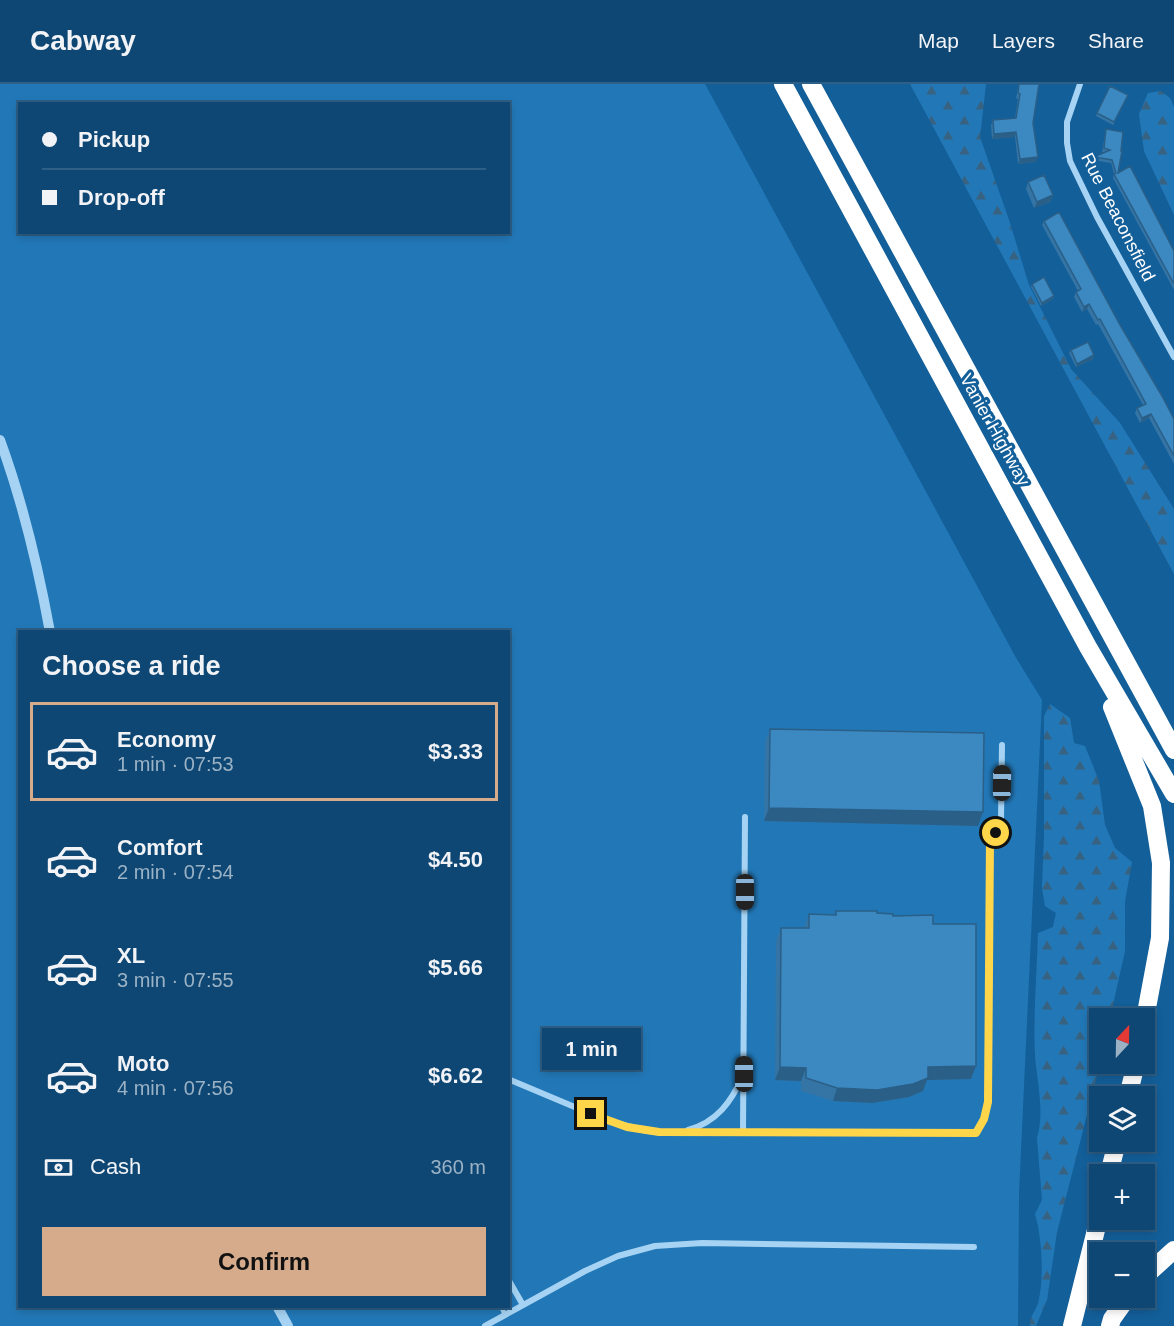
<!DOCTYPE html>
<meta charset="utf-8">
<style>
body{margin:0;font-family:Helvetica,sans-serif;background:#1c517c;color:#f1f3f6;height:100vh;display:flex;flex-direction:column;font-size:22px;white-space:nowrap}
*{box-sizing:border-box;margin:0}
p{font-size:20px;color:#9bb2c5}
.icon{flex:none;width:33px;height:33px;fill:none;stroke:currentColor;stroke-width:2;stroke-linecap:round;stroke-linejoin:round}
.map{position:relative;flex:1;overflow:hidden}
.sheet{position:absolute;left:18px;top:546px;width:492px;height:678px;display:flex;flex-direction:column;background:#0e4774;border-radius:0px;box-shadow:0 3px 9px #0003,0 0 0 2px #2e5f86}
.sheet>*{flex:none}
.hud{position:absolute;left:18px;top:18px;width:492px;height:132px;border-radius:0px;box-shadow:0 3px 9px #0003,0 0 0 2px #2e5f86;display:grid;align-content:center;height:132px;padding:0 24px;background:#0e4774}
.needle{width:39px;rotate:22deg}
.buttons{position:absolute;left:1089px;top:924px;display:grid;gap:12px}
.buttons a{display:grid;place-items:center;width:66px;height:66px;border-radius:0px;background:#0e4774;box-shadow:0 3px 9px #0003,0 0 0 2px #2e5f86;font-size:30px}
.end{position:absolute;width:27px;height:27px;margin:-14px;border:8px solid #ffd54a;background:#111;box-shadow:0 0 0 3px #111}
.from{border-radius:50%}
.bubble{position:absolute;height:42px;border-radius:0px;background:#0e4774;box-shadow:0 3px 9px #0003,0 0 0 2px #2e5f86;font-size:20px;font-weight:700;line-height:42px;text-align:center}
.car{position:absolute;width:18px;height:36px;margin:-18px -9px;border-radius:8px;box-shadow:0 0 4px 2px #0007;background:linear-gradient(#222 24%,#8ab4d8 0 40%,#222 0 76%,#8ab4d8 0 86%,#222 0)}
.hud b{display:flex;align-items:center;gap:21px;height:57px;font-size:22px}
.hud b+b{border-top:2px solid #2e5f86}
.hud i{width:15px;height:15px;background:#f1f3f6}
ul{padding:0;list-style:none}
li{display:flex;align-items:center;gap:18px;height:99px;margin:0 12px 9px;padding:0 12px;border:3px solid transparent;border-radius:0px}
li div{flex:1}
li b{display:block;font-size:22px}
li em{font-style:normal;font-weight:700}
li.on{border-color:#d6ab8b}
li>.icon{width:54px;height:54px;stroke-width:1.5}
h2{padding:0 24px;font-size:27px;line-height:72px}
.pay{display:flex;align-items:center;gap:15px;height:66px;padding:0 24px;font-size:22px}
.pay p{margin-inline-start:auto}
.primary-button{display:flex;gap:12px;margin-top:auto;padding:12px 24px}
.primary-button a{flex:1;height:69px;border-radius:0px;background:#d6ab8b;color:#111;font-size:24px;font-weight:700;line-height:69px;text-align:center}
header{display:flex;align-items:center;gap:36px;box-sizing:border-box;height:84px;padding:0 30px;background:#0e4774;border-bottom:2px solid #2e5f86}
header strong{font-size:28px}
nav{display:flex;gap:33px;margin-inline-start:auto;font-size:21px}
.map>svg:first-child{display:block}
.forest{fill:url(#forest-firs)}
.park{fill:#2278b7;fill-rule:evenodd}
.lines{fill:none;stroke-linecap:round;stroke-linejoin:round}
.service{stroke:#a6d3f3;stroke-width:4.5}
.minor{stroke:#a6d3f3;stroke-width:6}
.tertiary{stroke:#a6d3f3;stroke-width:10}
.motorway{stroke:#fff;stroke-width:18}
.wall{fill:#3475a6}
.shaded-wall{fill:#2a5f87}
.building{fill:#3c88c1;stroke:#2a5f87;stroke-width:1.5}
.route{stroke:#ffd54a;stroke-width:8}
.labels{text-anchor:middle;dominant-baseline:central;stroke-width:6;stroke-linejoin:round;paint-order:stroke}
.street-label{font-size:18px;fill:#fff;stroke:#135f9a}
</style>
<header>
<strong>Cabway</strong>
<nav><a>Map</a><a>Layers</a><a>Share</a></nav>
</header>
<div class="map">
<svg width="1174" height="1242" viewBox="0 0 1174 1242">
<defs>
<pattern id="forest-firs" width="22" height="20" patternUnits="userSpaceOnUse" patternTransform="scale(1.5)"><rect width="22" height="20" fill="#2278b7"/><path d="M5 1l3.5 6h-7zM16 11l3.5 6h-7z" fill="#376282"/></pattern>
</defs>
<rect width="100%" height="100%" fill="#135f9a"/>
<path class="forest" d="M 910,0 L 986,0 L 980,53 L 1009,136 L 1029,201 L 1071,285 L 1120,339 L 1174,425 L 1174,490 Z
M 1161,7 L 1170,14 L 1174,23 L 1174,131 L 1144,67 L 1139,30 L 1148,9 Z
M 1050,620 L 1070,634 L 1074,659 L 1085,662 L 1099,697 L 1105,741 L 1115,764 L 1132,778 L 1125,817 L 1125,867 L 1110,934 L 1100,934 L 1100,980 L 1057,1148 L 1047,1216 L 1036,1242 L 1030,1242 C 1029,1232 1038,1225 1039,1215 C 1044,1192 1042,1153 1035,1130 L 1042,1116 L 1037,1054 C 1045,1027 1037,998 1035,971 C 1033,931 1037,889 1038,849 L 1053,843 L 1056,829 L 1045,822 L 1042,804 L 1044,753 L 1044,632 Z"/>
<path class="park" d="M 0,0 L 705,0 L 1015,572 L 1042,616 L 1019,1109 L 1018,1242 L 0,1242 ZM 20,20 L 508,20 L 508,148 L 20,148 ZM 20,548 L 508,548 L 508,1222 L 20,1222 Z"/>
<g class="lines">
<path class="service" d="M 501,1222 L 505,1231"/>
<path class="minor" d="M 1080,0 L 1067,38 L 1067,59 L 1070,77 L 1097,133 L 1174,273
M 508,995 L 608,1037 L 647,1047 L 679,1049 L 976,1049 L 984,1035 L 988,1018 L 990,756 L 999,744 L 1001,736 L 1002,661
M 688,1046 C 717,1038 731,1018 743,992
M 743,1049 L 745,733
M 508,1195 L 523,1221
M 485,1242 L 585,1187 L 618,1172 L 655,1162 L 702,1159 L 974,1163"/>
<path class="tertiary" d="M 0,356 C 23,419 38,482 50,548
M 277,1222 L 288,1242"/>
<path class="motorway" d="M 783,0 L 1088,563 L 1174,710
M 811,0 L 1174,666
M 1112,623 L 1152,722 L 1161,779 L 1160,854 L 1144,940
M 1128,1012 L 1136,980
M 1109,1090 L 1117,1058
M 1144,1193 L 1174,1166
M 1072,1242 L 1100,1130
M 1110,1242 L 1112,1235 L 1127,1214"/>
</g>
<path class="wall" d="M 1019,0 L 1033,39 L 1036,78 L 1018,80 L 1015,53 L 992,55 L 991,41 L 993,36 L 1015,34 L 1018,15 L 1016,14 Z
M 1128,11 L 1113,41 L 1096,32 L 1097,29 Z
M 1106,45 L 1118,89 L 1174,167 L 1174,206 L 1113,94 L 1114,90 L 1111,79 L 1093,76 L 1094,73 L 1105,68 L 1102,68 Z
M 1028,98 L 1053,111 L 1050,118 L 1034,124 L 1026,105 Z
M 1044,137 L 1120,241 L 1174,335 L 1174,380 L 1149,334 L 1140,339 L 1135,329 L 1137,324 L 1143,321 L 1098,240 L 1096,241 L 1087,225 L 1082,228 L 1074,213 L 1076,208 L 1078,207 L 1042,141 Z
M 1032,200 L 1054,212 L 1053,215 L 1041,222 L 1031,203 Z
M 1071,266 L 1094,271 L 1093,275 L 1076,283 L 1069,269 Z
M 770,645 L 978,742 L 764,737 L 765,658 Z
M 836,827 L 877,829 L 933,840 L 976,982 L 971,995 L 927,996 L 923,1007 L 909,1013 L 872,1019 L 833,1017 L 801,1007 L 801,997 L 775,996 L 776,857 L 781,844 L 804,844 L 809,830 L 835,831 Z"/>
<path class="shaded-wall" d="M 1016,48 L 1015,53 L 992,55 L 994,50 Z
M 1038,73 L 1036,78 L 1018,80 L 1020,75 Z
M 1053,111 L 1050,118 L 1034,124 L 1037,118 Z
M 1054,212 L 1053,215 L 1041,222 L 1042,219 Z
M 1089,220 L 1087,225 L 1082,228 L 1084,223 Z
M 1094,271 L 1093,275 L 1076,283 L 1077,280 Z
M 1151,330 L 1149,334 L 1140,339 L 1142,334 Z
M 769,724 L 983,728 L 978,742 L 764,737 Z
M 976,982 L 971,995 L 927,996 L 923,1007 L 909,1013 L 872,1019 L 833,1017 L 837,1004 L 928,983 Z
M 780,983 L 806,984 L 801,997 L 775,996 Z"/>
<path class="building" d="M 1019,0 L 1039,0 L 1033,39 L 1038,73 L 1020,75 L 1016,48 L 994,50 L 993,36 L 1016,34 L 1020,10 L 1018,9 Z
M 1110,2 L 1128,11 L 1114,38 L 1097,29 Z
M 1106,45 L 1123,48 L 1121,67 L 1122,67 L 1118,89 L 1130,82 L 1174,167 L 1174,200 L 1114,90 L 1116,89 L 1112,76 L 1094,73 L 1110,66 L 1104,64 Z
M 1044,91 L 1053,111 L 1037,118 L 1028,98 Z
M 1059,128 L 1120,241 L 1162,312 L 1174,335 L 1174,372 L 1151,330 L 1142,334 L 1137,324 L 1146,320 L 1100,235 L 1098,236 L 1089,220 L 1084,223 L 1076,208 L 1081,205 L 1044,137 Z
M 1044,193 L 1054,212 L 1042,219 L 1032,200 Z
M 1088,258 L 1094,271 L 1077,280 L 1071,266 Z
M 770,645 L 984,649 L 983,728 L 769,724 Z
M 836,827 L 877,827 L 877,829 L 893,830 L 893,832 L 933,831 L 933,840 L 976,840 L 976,982 L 928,983 L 928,994 L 913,1000 L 877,1006 L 837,1004 L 806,994 L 806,984 L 780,983 L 781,844 L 809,844 L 809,830 L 836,831 Z"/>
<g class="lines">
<path class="route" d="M 591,1030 L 627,1043 L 659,1048 L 976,1049 L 984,1035 L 988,1018 L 990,756 L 996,749"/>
</g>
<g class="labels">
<g class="street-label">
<text transform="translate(1118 133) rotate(63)">Rue Beaconsfield</text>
<text transform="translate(995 346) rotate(61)">Vanier Highway</text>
</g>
</g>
</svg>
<div class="buttons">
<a><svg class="needle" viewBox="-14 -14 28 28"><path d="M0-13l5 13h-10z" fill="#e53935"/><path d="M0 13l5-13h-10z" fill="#9bb2c5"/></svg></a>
<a><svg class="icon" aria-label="layers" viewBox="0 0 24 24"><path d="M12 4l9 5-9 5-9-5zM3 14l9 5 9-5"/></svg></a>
<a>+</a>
<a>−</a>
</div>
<i class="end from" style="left:996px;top:749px"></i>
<i class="end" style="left:591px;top:1030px"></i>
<div class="bubble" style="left:542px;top:944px;width:99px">1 min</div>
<i class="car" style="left:1002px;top:699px;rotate:1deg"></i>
<i class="car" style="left:745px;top:808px;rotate:180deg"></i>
<i class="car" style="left:744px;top:990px;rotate:0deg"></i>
<div class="hud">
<b><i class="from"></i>Pickup</b>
<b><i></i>Drop-off</b>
</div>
<section class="sheet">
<h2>Choose a ride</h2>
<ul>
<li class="on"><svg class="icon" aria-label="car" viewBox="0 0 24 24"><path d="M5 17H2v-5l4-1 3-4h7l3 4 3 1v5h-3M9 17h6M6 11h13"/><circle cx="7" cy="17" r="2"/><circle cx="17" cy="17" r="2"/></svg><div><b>Economy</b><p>1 min · 07:53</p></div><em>$3.33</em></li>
<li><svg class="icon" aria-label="car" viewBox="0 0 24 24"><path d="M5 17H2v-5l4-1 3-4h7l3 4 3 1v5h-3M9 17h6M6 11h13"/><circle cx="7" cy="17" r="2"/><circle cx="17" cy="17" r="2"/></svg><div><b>Comfort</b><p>2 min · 07:54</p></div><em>$4.50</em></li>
<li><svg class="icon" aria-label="car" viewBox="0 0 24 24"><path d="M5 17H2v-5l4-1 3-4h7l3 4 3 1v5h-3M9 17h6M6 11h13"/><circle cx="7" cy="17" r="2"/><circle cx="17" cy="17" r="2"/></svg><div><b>XL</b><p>3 min · 07:55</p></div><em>$5.66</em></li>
<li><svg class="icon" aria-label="car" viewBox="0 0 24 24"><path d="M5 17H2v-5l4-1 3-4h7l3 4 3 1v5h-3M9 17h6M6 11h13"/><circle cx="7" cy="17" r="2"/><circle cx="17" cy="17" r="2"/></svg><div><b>Moto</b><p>4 min · 07:56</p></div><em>$6.62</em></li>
</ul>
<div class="pay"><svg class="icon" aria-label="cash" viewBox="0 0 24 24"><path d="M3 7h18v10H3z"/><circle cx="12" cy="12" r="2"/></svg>Cash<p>360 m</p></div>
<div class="primary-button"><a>Confirm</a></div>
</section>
</div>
